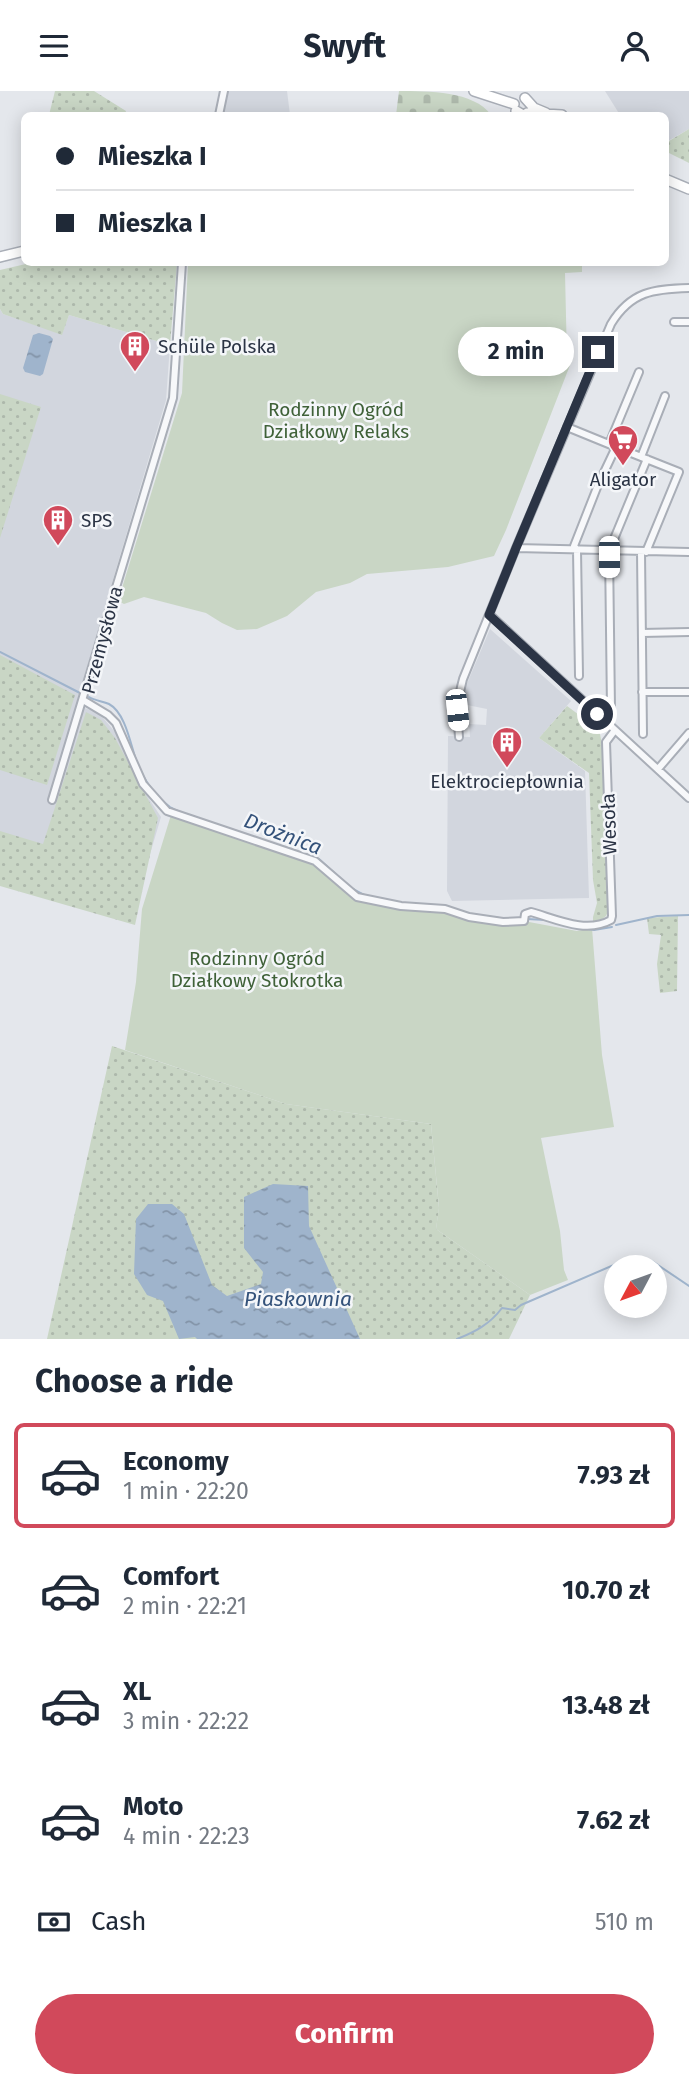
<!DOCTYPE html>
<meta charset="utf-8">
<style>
body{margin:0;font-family:"Fira Sans",sans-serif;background:#f6f6f7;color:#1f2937;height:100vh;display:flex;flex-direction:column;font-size:26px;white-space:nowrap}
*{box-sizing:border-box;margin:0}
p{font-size:23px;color:#747a83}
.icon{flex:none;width:38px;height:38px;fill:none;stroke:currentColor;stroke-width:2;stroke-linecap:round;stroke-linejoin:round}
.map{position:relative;height:1248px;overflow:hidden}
.panel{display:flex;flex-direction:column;background:#fff;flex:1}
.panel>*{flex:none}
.hud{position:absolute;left:21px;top:21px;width:648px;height:154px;border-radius:10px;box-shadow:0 4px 18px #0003;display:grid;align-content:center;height:154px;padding:0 35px;background:#fff}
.needle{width:46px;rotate:229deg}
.buttons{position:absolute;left:604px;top:1164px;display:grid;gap:14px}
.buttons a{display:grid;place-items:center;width:63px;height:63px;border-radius:50%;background:#fff;box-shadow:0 4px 18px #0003;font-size:35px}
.end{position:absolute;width:32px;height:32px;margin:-16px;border:9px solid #2b3445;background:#fff;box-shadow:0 0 0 4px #fff}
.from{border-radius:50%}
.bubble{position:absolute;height:49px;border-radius:24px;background:#fff;box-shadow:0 4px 18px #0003;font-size:23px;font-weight:700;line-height:49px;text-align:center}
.car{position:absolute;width:21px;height:42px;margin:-21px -10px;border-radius:9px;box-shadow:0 0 5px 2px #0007;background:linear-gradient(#fff 24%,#345 0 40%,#fff 0 76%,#345 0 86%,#fff 0)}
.hud b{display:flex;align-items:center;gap:24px;height:66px;font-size:26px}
.hud b+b{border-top:2px solid #e0e1e3}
.hud i{width:18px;height:18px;background:#1f2937}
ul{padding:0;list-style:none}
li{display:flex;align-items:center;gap:21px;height:105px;margin:0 14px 10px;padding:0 21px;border:4px solid transparent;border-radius:10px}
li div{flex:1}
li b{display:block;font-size:26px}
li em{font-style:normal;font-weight:700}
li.selected{border-color:#d1495b}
li>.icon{width:63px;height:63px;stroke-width:1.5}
h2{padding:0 35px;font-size:32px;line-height:84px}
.pay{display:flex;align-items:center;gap:18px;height:77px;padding:0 35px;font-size:26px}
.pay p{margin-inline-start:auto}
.button{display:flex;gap:14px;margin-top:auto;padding:14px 35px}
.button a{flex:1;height:80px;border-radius:42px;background:#d1495b;color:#fff;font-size:28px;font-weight:700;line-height:80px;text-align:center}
header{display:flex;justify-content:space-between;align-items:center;height:91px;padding:0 35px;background:#fff;font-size:32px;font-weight:700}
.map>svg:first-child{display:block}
.built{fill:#d2d6de}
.grass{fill:url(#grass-dots)}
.cemetery{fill:url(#cemetery-stones)}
.garden{fill:#c9d6c5}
.water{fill:url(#water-ripples)}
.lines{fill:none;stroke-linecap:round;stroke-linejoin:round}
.stream{stroke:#9fb4cc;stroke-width:2}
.street-casing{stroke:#a9aeb7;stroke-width:10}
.secondary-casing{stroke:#a9aeb7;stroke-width:12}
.street{stroke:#f7f8fa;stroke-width:6}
.secondary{stroke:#fff;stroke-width:9}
.route{stroke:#2b3445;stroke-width:9}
.labels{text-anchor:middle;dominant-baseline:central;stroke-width:5;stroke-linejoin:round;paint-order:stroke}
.poi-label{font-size:19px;fill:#2b3445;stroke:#f4f6f9;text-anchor:start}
.park-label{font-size:19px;fill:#3f6138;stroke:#f4f6f9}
.street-label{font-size:19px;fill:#2b3445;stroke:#f4f6f9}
.water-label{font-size:21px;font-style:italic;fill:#34527a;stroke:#f4f6f9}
</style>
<header><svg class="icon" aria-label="menu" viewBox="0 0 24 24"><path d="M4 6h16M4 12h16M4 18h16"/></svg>Swyft<svg class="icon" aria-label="person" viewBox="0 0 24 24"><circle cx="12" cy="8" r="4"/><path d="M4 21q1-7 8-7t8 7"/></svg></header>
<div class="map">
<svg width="689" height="1248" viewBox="0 0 689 1248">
<defs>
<pattern id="grass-dots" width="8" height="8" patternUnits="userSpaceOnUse" patternTransform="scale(1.75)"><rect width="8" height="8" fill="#c9d6c5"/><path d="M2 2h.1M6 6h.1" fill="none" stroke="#adb8ab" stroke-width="1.8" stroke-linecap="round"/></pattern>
<pattern id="cemetery-stones" width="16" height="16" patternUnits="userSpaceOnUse" patternTransform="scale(1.75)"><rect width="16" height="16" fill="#c9d6c5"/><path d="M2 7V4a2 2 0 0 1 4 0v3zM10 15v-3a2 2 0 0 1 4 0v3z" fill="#adb8ab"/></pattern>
<pattern id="water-ripples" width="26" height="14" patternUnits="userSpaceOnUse" patternTransform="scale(1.75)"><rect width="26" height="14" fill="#9fb4cc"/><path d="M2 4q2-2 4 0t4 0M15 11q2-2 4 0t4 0" fill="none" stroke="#8293a7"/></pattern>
</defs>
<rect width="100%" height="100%" fill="#e4e7ec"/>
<path class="built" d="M 226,0 L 287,0 L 290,24 L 222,24 Z
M 605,0 L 689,0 L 689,38 L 668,50 L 665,48 L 665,24 L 620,24 Z
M 0,218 L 3,223 L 62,243 L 69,224 L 170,254 L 166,309 L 76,614 L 99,622 L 115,641 L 134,685 L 161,726 L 142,790 L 0,795 Z
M 490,538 L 571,610 L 539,647 L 585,680 L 589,807 L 452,810 L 447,800 L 448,645 L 470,646 L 469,633 L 486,634 L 487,618 L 462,613 L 463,602 Z"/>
<path class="grass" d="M 55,0 L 94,0 L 126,20 L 125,24 L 49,24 Z
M 689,38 L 689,72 L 665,60 L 665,48 L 669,50 Z
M 30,172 L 177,172 L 170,254 L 69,224 L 62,244 L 3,223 L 0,218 L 0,179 Z
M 0,303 L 41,316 L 0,447 Z
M 0,564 L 75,604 L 47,694 L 0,679 Z
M 567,615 L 594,635 L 600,643 L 606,675 L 610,816 L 606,825 L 599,831 L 593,831 L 593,826 L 597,812 L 593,789 L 589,682 L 539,647 Z
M 86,621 L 101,629 L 115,647 L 158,727 L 135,834 L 0,795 L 0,740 L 43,753 Z
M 678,825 L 677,900 L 660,902 L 657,873 L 661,844 L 649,843 L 647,827 Z
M 112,955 L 286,1013 L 431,1033 L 439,1117 L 436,1138 L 530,1204 L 509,1248 L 47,1248 Z"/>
<path class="cemetery" d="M 399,0 C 428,0 474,0 491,24 L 396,24 Z"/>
<path class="garden" d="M 188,172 L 582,172 L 582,181 L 565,182 L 567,268 L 572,269 L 506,439 L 494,465 L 448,476 L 367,483 L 350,492 L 316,501 L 287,525 L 257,538 L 237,539 L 222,532 L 206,522 L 144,506 L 124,513 L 118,510 L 182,302 Z
M 171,724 L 300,767 L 321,778 L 355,809 L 405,817 L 447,821 L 466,829 L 520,833 L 529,831 L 577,840 L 592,837 L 602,964 L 614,1036 L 541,1047 L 560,1140 L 564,1179 L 568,1189 L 530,1204 L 436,1138 L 439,1116 L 431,1033 L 286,1013 L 125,959 L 136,891 L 142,818 Z"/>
<path class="water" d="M 39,242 L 50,245 L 53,248 L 43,283 L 40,285 L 25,281 L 23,277 L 33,244 Z
M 273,1093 L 308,1095 L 309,1135 L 360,1248 L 197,1248 L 195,1246 L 179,1248 L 163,1210 L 147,1204 L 134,1183 L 136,1128 L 148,1113 L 172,1113 L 184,1123 L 212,1194 L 227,1205 L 261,1193 L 263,1181 L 244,1157 L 244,1106 Z"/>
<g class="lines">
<path class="stream" d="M 0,561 L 80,602
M 89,606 C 95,610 103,610 109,613 C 126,622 131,656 137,672 C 144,689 156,706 170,716 C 182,723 198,727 211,732
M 296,761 L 319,768 L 351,797 L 364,804
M 400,812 L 447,815 L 456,819
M 489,826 L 511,828
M 527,828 L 546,829
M 616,834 L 657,825 L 689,824
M 582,837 L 594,839 L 612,836
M 457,1248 C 475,1241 490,1233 502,1217 L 515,1219 L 521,1214 L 623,1170 L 637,1168 L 652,1170 L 689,1195"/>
<g class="street-casing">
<path id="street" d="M 219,24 L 224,0
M 674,231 L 689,231
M 567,336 L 616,356 L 598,394 L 574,455 L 577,459 L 579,585
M 609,353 L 639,281
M 616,356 L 679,381 L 646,461
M 641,366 L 665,305
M 516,457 L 689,461
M 641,461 L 643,643
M 490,524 L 689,707
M 642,542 L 689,541
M 642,601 L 689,601
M 83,609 L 108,624 L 116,632 L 143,693 L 167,720 L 315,770 L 357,806 L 401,815 L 445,818 L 469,826 L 503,831 L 524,830 L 525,823 L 531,821 C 556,828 586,843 611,829 L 612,825 L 606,651 L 615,639
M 611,618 L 609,460 L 647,368
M 459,646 C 457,625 457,609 463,588 L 516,457 L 611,233 C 631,200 654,198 689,197
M 658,678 L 689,642
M 52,709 L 173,307 L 182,172"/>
</g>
<g class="secondary-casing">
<path id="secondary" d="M 474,0 L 514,13
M 525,7 L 534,17 L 546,22
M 516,20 L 523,24
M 527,22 L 562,24
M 665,88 L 689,98
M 0,166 L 24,160"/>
</g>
<use href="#street" class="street"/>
<use href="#secondary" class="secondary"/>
</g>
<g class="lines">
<path class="route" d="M 597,623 L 489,524 L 516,457 L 598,261"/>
</g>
<defs>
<g id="building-pin" transform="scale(1.575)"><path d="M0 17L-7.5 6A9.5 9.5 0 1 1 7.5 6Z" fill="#d1495b" stroke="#f4f6f9"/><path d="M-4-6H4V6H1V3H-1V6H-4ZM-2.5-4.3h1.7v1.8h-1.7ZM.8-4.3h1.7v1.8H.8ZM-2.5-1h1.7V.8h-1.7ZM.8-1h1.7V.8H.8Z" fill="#fff"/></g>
<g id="supermarket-pin" transform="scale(1.575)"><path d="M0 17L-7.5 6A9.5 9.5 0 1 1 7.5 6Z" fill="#d1495b" stroke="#f4f6f9"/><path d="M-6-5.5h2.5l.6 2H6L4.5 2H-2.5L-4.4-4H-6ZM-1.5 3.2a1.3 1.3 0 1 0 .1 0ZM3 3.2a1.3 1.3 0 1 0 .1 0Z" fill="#fff"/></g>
</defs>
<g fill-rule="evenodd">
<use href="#building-pin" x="135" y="255"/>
<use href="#supermarket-pin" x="623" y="349"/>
<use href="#building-pin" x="58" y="429"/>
<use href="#building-pin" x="507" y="651"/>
</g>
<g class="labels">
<g class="poi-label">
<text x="158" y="255">Schüle Polska</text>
<text x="623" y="388" text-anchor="middle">Aligator</text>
<text x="81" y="429">SPS</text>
<text x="507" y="690" text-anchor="middle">Elektrociepłownia</text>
</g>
<g class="park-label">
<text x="336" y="318">Rodzinny Ogród<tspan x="336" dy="22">Działkowy Relaks</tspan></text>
<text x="257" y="867">Rodzinny Ogród<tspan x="257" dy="22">Działkowy Stokrotka</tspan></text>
</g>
<g class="street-label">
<text transform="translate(102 549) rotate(-75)">Przemysłowa</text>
<text transform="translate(609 733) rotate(-92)">Wesoła</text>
</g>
<g class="water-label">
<text transform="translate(283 743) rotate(21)">Drożnica</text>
<text x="298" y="1208">Piaskownia</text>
</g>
</g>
</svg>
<div class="buttons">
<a><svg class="needle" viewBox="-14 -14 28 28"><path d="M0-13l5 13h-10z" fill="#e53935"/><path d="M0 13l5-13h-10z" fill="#747a83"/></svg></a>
</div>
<i class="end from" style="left:597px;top:623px"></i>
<i class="end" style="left:598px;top:261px"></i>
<div class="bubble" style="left:458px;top:236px;width:116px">2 min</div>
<i class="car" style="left:609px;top:466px;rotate:180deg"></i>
<i class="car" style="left:457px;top:619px;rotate:174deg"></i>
<div class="hud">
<b><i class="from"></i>Mieszka I</b>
<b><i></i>Mieszka I</b>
</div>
</div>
<section class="panel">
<h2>Choose a ride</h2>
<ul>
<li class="selected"><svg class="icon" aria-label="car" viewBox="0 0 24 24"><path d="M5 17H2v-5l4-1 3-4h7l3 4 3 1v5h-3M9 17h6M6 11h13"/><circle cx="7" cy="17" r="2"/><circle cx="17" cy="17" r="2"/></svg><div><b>Economy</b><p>1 min · 22:20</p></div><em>7.93 zł</em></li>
<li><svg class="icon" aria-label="car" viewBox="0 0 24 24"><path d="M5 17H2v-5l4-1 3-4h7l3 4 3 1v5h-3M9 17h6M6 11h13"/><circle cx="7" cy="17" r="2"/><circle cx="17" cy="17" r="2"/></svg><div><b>Comfort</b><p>2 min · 22:21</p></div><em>10.70 zł</em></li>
<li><svg class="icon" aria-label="car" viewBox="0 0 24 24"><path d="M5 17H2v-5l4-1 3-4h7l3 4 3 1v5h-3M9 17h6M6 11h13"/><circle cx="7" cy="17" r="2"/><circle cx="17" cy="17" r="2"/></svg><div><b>XL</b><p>3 min · 22:22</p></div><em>13.48 zł</em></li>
<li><svg class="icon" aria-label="car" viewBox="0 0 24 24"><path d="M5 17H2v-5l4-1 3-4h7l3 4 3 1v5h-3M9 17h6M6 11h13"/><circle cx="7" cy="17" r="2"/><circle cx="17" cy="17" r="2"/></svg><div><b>Moto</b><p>4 min · 22:23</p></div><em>7.62 zł</em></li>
</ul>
<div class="pay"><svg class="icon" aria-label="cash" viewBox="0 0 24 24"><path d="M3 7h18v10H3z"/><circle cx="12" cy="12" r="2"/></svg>Cash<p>510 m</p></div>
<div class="button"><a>Confirm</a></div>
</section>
